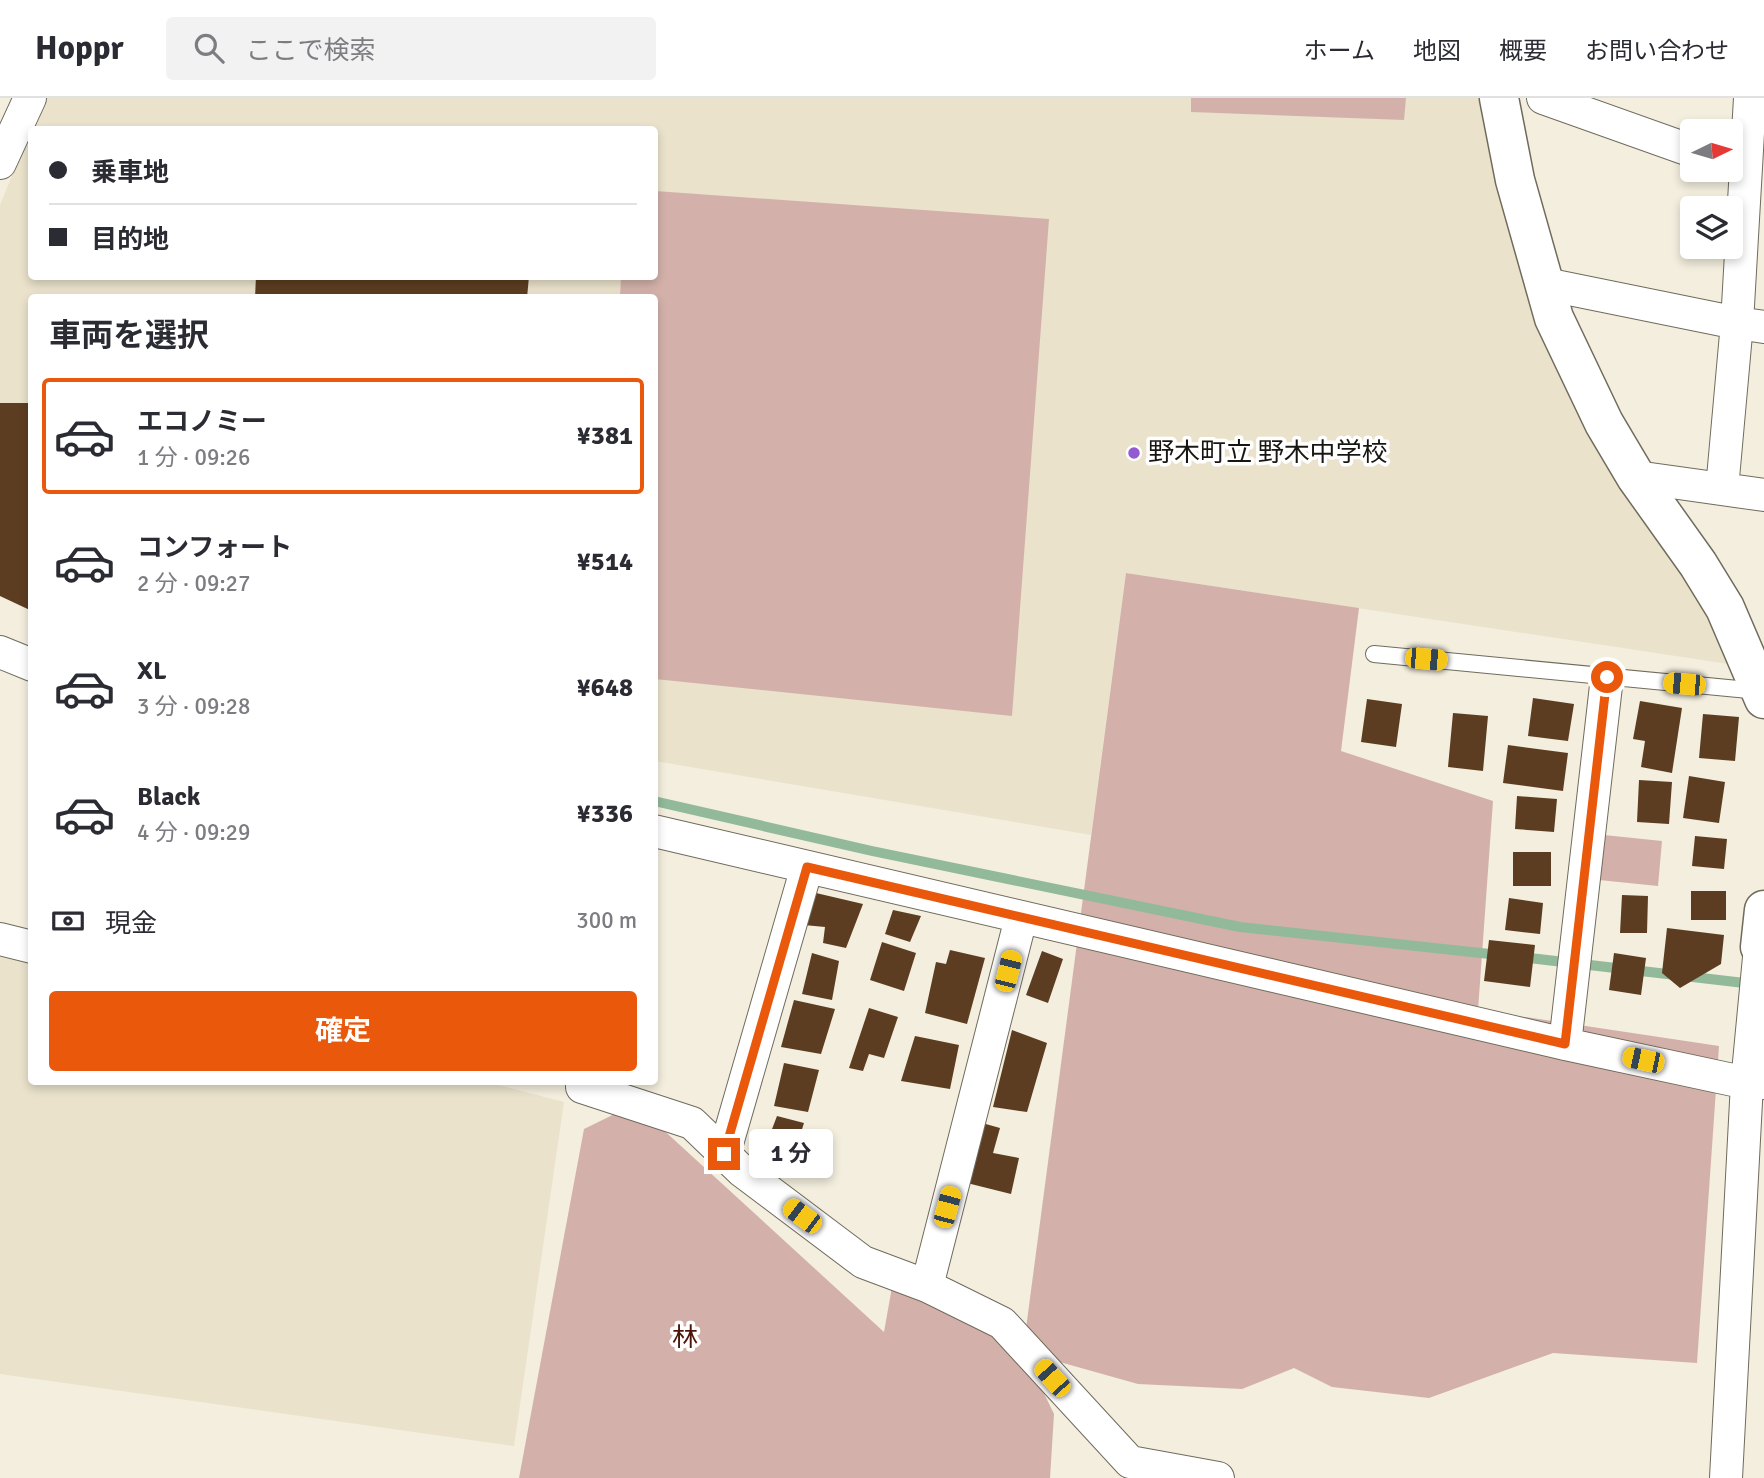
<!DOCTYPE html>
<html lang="ja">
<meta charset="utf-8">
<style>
body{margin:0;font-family:Signika,"Noto Sans JP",sans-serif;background:#f2f2f3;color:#2b2b33;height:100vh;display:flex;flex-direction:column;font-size:26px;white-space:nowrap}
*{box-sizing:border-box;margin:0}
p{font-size:23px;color:#7c7c81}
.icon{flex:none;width:38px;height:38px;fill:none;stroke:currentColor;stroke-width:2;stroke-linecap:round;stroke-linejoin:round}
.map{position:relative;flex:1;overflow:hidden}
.drawer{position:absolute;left:28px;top:196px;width:630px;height:791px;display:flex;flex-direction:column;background:#fff;border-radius:7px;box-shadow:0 4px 10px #0003}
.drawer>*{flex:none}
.guide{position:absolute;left:28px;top:28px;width:630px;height:154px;border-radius:7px;box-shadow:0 4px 10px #0003;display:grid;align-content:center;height:154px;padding:0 21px;background:#fff}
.needle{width:46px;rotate:85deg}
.controls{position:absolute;left:1680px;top:21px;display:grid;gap:14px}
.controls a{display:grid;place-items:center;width:63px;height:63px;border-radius:7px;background:#fff;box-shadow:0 4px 10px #0003;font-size:35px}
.end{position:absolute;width:32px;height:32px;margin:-16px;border:9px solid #ea580c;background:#fff;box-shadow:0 0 0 4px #fff}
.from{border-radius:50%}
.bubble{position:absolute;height:49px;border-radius:7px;background:#fff;box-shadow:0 4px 10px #0003;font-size:23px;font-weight:700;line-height:49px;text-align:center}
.car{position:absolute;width:21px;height:42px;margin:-21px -10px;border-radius:9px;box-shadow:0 0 5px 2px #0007;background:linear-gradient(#f5c518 24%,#345 0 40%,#f5c518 0 76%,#345 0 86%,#f5c518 0)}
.guide b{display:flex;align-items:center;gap:24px;height:66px;font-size:26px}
.guide b+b{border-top:2px solid #e1e1e2}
.guide i{width:18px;height:18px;background:#2b2b33}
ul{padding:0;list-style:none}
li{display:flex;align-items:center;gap:21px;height:116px;margin:0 14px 10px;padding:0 7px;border:4px solid transparent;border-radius:7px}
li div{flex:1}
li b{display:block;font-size:26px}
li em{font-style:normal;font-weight:700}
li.on{border-color:#ea580c}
li>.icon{width:63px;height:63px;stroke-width:1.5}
h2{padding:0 21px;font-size:32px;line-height:84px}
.pay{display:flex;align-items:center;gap:18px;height:77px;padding:0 21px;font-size:26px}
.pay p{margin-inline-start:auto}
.primary-button{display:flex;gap:14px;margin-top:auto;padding:14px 21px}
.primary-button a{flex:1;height:80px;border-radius:7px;background:#ea580c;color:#fff;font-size:28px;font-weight:700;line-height:80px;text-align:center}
header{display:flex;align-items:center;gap:42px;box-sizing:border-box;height:98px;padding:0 35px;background:#fff;border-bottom:2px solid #e1e1e2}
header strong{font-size:33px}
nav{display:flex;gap:38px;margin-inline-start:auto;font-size:24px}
.search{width:490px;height:63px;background:#f2f2f3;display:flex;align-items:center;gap:18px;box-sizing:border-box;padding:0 24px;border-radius:7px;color:#7c7c81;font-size:26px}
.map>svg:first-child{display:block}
.built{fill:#eae2cb;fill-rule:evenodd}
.green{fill:#d3b1aa}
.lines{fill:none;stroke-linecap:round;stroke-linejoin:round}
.stream{stroke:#92b99a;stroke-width:10}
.building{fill:#5c3d21}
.service-casing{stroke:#706b5d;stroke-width:18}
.minor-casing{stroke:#706b5d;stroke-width:34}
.tertiary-casing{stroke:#706b5d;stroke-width:41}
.service{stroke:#fff;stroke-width:16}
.minor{stroke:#fff;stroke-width:32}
.tertiary{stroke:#fff;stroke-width:38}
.route{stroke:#ea580c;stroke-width:9}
.poi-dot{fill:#935ad2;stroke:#fff;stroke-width:2.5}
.labels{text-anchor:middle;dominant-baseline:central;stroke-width:7;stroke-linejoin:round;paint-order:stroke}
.poi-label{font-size:26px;fill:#181611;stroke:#fff;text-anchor:start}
.park-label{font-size:26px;fill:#4f1409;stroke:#fff}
</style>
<header>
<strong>Hoppr</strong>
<div class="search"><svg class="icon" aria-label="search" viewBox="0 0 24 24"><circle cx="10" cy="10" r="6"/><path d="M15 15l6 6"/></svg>ここで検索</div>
<nav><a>ホーム</a><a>地図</a><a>概要</a><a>お問い合わせ</a></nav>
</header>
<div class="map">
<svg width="1764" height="1380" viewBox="0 0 1764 1380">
<rect width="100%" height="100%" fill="#f3eede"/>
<path class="built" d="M 39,0 L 1485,0 L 1545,236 L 1735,567 L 1126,475 L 1091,737 L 655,663 L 654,200 L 32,200 L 31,513 L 0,498 L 0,107 L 32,29 ZM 32,32 L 654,32 L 654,178 L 32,178 Z
M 0,851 L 31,860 L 32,984 L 487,984 L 564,1004 L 514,1348 L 0,1276 Z"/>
<path class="green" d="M 1191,0 L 1406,0 L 1404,22 L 1191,14 Z
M 655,93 L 1049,121 L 1012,618 L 655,581 L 654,200 L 620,199 L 621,179 L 654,178 Z
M 1126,475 L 1359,510 L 1341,653 L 1493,703 L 1478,912 L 1719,948 L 1697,1265 L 1553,1255 L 1429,1300 L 1332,1289 L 1294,1270 L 1242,1291 L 1138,1286 L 1024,1254 L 1054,1316 L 1050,1380 L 519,1380 L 584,1031 L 635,1006 L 884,1234 L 892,1189 L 1023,1253 Z
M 1604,737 L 1662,743 L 1658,788 L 1599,782 Z"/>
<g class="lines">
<path class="stream" d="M 654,703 L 872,753 L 1240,829 L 1499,857
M 1521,859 L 1753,886"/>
</g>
<path class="building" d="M 265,28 L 295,29 L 295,32 L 265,32 Z
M 256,178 L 529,178 L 527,200 L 255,200 Z
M 0,305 L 32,305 L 32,513 L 0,498 Z
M 1533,600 L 1574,606 L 1568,643 L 1528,638 Z
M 1367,601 L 1402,606 L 1396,649 L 1361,644 Z
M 1640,603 L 1682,610 L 1672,675 L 1641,669 L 1645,643 L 1633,641 Z
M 1453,615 L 1488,618 L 1483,673 L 1448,669 Z
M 1703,616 L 1739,619 L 1735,663 L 1699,660 Z
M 1508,647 L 1568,655 L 1563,693 L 1503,685 Z
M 1689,678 L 1725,684 L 1719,725 L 1683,720 Z
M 1639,682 L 1672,684 L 1669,726 L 1637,724 Z
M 1517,698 L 1557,701 L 1554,734 L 1515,731 Z
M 1695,738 L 1727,741 L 1724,771 L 1692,768 Z
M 1513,754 L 1551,754 L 1551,788 L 1513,788 Z
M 1691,793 L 1726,793 L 1726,822 L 1691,822 Z
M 816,795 L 863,806 L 846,850 L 823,845 L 825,829 L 804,827 Z
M 1622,797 L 1648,798 L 1647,835 L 1620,835 Z
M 1509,800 L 1543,805 L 1540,836 L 1505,832 Z
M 893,812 L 921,818 L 910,844 L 885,836 Z
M 1667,830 L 1724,837 L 1721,866 L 1680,890 L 1662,875 Z
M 1489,842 L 1535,847 L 1530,889 L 1484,883 Z
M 882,844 L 916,855 L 904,893 L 870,882 Z
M 950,852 L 985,860 L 967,926 L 925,915 L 936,864 L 946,866 Z
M 1042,853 L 1063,861 L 1048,905 L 1026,897 Z
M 812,855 L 839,863 L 832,902 L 802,896 Z
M 1614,855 L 1646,860 L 1641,897 L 1609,892 Z
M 794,902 L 835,911 L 821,956 L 781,949 Z
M 869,910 L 898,919 L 884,960 L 869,956 L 863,973 L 849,970 Z
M 1012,932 L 1047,945 L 1027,1014 L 993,1009 Z
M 915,938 L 959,947 L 950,991 L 901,983 Z
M 784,965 L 819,972 L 808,1014 L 774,1008 Z
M 777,1018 L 804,1025 L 791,1066 L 773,1065 L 783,1042 L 769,1039 Z
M 975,1023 L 1000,1030 L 993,1055 L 1019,1060 L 1011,1096 L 967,1085 Z"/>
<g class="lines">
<g class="service-casing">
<path id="service" d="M 1374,556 L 1759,593"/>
</g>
<g class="minor-casing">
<path id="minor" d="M 1543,0 L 1692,53
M 1750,0 L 1737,225 L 1764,229
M 0,65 L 30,0
M 1545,186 L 1737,225 L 1722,391
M 1636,379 L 1764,397
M 0,554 L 32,567
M 654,733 L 1565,946 L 1747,985 L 1726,1380
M 0,841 L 32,849
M 1764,849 L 1760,849 L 1747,985 L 1764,985
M 1565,946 L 1607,579
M 582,989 L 692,1025 L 742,1073 L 863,1164 L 927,1188 L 1002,1225 L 1130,1364 L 1218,1380
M 724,1056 L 807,769
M 927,1188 L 1021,820"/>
</g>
<g class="tertiary-casing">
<path id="tertiary" d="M 1499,0 L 1515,82 L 1554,220 L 1604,325 L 1636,379 L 1698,466 L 1725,510 L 1764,601
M 1760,849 L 1764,812"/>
</g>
<use href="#service" class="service"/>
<use href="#minor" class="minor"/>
<use href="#tertiary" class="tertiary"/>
</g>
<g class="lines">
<path class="route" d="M 724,1056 L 807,769 L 1565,946 L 1607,579"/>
</g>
<circle class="poi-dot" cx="1134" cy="355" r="7"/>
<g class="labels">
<g class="poi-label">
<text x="1148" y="355">野木町立 野木中学校</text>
</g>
<g class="park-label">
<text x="685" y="1240">林</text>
</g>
</g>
</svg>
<div class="controls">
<a><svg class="needle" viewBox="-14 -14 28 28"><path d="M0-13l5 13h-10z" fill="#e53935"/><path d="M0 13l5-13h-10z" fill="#7c7c81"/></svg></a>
<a><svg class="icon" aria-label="layers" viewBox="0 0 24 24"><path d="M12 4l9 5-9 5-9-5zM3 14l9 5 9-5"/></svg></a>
</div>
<i class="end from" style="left:1607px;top:579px"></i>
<i class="end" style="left:724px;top:1056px"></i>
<div class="bubble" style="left:749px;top:1031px;width:84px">1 分</div>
<i class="car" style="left:1426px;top:561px;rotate:95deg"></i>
<i class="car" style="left:1684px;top:586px;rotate:275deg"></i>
<i class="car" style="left:1008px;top:873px;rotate:14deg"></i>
<i class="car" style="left:1643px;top:962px;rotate:282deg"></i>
<i class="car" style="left:947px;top:1109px;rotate:15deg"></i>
<i class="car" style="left:802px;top:1118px;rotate:307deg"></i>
<i class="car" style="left:1052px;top:1280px;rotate:318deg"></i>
<div class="guide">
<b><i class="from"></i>乗車地</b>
<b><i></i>目的地</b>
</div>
<section class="drawer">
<h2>車両を選択</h2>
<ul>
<li class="on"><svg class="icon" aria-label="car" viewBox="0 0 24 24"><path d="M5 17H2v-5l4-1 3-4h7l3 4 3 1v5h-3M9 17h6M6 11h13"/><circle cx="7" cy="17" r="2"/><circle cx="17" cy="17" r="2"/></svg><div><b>エコノミー</b><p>1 分 · 09:26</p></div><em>¥381</em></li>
<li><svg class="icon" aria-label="car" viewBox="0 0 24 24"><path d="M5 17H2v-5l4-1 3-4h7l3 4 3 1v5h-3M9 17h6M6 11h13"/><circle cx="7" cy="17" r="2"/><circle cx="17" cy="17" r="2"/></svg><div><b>コンフォート</b><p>2 分 · 09:27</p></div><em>¥514</em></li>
<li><svg class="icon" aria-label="car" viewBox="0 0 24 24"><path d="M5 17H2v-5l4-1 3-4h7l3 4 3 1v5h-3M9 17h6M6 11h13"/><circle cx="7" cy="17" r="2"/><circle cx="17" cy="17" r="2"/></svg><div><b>XL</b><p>3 分 · 09:28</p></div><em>¥648</em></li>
<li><svg class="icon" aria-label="car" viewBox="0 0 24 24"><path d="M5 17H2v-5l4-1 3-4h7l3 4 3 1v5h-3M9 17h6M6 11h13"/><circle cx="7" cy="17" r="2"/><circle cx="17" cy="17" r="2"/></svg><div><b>Black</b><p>4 分 · 09:29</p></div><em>¥336</em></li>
</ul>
<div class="pay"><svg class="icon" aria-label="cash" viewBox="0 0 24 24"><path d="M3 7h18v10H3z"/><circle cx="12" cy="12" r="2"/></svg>現金<p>300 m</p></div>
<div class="primary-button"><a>確定</a></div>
</section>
</div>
